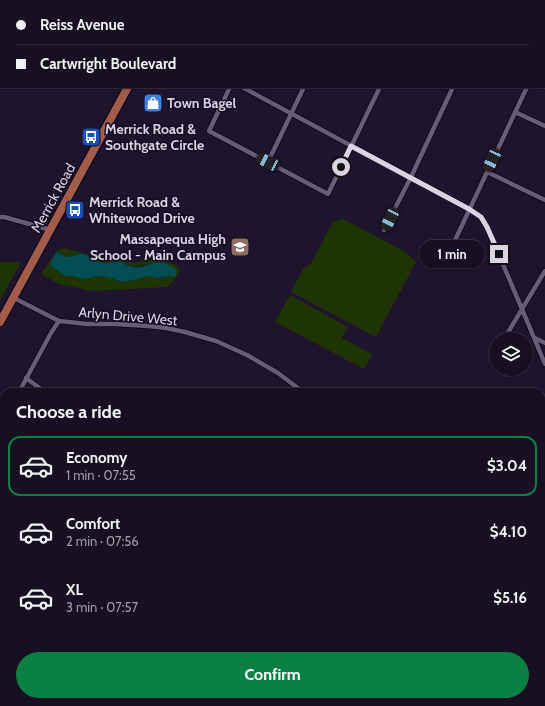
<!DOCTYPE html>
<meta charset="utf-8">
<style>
body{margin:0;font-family:Cabin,sans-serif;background:#241d2f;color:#f1f3f6;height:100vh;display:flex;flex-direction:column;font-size:15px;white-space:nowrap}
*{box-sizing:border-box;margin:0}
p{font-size:13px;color:#9e9ca5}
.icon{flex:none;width:22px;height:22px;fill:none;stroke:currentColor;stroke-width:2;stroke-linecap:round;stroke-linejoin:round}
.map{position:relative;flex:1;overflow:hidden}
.sheet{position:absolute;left:0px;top:388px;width:545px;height:318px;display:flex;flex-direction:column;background:#170f22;border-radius:12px 12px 0 0;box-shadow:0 1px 3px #0004,0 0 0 1px #362f40}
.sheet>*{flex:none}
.banner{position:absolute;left:0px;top:0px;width:545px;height:88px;box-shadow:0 1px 3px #0004,0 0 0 1px #362f40;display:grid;align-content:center;height:88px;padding:0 16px;background:#170f22}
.controls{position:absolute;left:489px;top:332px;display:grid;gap:8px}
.controls a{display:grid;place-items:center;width:44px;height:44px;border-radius:50%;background:#170f22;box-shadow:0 1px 3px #0004,0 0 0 1px #362f40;font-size:20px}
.end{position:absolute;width:18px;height:18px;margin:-9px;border:5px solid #dad3e4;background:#111;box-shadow:0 0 0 2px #111}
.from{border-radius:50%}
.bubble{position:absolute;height:28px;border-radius:14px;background:#170f22;box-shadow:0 1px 3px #0004,0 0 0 1px #362f40;font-size:13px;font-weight:700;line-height:28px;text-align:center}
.car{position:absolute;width:12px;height:24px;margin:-12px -6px;border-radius:5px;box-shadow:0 0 3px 1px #0007;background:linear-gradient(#222 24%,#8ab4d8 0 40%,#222 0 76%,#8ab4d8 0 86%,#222 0)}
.banner b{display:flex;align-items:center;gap:14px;height:38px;font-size:15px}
.banner b+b{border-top:1px solid #362f40}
.banner i{width:10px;height:10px;background:#f1f3f6}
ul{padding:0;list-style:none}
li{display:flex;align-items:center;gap:12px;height:60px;margin:0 8px 6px;padding:0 8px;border:2px solid transparent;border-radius:12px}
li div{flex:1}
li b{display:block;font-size:15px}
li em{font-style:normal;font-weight:700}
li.on{border-color:#0b8043}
li>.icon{width:36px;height:36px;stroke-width:1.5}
h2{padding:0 16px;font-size:18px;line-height:48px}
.primary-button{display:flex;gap:8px;margin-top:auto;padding:8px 16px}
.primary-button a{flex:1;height:46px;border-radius:24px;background:#0b8043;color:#fff;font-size:16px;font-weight:700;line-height:46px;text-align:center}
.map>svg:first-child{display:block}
.green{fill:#1f3404;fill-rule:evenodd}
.water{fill:#034d55}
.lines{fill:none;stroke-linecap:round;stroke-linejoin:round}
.minor-casing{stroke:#090214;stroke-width:6}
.secondary-casing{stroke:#090214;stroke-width:9}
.primary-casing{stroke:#090214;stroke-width:10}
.minor{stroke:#685c79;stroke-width:4.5}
.secondary{stroke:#865b62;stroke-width:7}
.primary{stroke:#a35b4a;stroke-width:8}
.route{stroke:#dad3e4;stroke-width:5}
.labels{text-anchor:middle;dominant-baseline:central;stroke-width:3;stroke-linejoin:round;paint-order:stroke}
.poi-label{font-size:14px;font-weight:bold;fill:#dad3e4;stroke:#160b23;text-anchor:start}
.street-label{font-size:14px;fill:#dad3e4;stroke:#160b23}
</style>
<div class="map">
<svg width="545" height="706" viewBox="0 0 545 706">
<rect width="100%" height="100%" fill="#1f142d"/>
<path class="green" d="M 343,219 L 404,251 L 416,262 L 376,337 L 291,292 L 303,269 L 311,263 L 333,222 Z
M 64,248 L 73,250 L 90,255 L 100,260 L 116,260 L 135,263 L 146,259 L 160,259 L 176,265 L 180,270 L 177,276 L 168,287 L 92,291 L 59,284 L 41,274 L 57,251 ZM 59,253 L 67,257 L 74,256 L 78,254 L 89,256 L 97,261 L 104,264 L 120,262 L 133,267 L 149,264 L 174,277 L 170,276 L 158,278 L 149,276 L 129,281 L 122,282 L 110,278 L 97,276 L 90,278 L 83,279 L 74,276 L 66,276 L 62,274 L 50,265 C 51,259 54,256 59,253 Z
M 0,262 L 21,262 L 0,301 Z
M 290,295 L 348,327 L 342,338 L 372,354 L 364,369 L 275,322 Z"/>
<path class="water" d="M 56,253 C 60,253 64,256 68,257 C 74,257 77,253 83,254 C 90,256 95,262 103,263 C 109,264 116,261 121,262 C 125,263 129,267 133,267 C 143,269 154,260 164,263 C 170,265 180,269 175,277 L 170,276 L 158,278 L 149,276 L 129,281 L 122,282 L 110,278 L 97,276 L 90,278 L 83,279 L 74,276 L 66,276 L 62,274 L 50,265 L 51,261 Z"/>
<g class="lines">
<g class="minor-casing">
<path id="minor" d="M 87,1 L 87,0
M 270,1 L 271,0
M 345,1 L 345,0
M 422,1 L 422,0
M 544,1 L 545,0
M 0,2 L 1,3
M 230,87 L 209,131 L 328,194 L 380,87
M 242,87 L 469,209 L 481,217 L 487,227 L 522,309 L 545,364
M 515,112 L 545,126
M 268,162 L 304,87
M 487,172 L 545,200
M 0,217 L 4,217 L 51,230
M 384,230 L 411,177 L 453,87
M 449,253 L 527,87
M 14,298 L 59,321 L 87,324 L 115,324 L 148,326 L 166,328 L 185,332 L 216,341 L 247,355 L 278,373 L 303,392
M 535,338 L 545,343
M 504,339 L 545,271
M 26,378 L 45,392
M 19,392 L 51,333 L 59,321
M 129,392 L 139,392
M 0,420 L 4,414
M 0,442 L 4,445
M 0,526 L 4,529
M 541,563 L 545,566
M 0,610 L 4,613
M 145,702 L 150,706
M 253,702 L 257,706
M 0,704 L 10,704 L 21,706
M 270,706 L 273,702
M 357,706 L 359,702
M 456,706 L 462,702"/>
</g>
<g class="secondary-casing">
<path id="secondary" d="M 442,0 L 444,1
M 544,49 L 545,50"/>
</g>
<g class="primary-casing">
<path id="primary" d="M 174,1 L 175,0
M 0,322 L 128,87"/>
</g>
<use href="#minor" class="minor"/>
<use href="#secondary" class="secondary"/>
<use href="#primary" class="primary"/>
</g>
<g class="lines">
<path class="route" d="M 341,167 L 351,146 L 469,209 L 481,217 L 487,227 L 499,254"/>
</g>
<defs>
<g id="shop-square" transform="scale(1)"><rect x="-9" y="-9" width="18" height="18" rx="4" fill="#3f7fe0" stroke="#160b23"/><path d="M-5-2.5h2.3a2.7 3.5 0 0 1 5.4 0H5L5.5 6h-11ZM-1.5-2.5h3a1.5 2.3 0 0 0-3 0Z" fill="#fff"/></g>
<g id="bus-square" transform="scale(1)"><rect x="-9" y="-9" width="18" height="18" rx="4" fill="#1a4fb4" stroke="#160b23"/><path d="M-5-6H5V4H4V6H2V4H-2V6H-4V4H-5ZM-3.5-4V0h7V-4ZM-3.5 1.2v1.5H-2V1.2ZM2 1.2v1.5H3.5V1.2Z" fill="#fff"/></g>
<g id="school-square" transform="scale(1)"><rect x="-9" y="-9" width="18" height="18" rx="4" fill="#8d6e63" stroke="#160b23"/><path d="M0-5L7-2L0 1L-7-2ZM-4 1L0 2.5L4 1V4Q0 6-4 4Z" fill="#fff"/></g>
</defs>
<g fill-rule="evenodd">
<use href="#shop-square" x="153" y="103"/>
<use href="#bus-square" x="91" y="137"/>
<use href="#bus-square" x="75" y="210"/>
<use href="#school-square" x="240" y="247"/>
</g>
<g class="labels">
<g class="poi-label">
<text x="167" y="103">Town Bagel</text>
<text x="105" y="129">Merrick Road &amp;<tspan x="105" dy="16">Southgate Circle</tspan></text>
<text x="89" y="202">Merrick Road &amp;<tspan x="89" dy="16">Whitewood Drive</tspan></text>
<text x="226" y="239" text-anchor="end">Massapequa High<tspan x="226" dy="16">School - Main Campus</tspan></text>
</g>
<g class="street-label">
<text transform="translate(53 198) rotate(-61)">Merrick Road</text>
<text transform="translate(128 316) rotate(5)">Arlyn Drive West</text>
</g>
</g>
</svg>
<div class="controls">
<a><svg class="icon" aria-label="layers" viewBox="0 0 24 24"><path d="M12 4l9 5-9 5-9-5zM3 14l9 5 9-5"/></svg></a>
</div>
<i class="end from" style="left:341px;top:167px"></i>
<i class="end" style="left:499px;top:254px"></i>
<div class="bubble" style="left:419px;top:240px;width:66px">1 min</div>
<i class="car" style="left:492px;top:160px;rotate:205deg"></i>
<i class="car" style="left:268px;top:162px;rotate:297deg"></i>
<i class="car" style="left:390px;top:219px;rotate:207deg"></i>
<div class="banner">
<b><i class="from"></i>Reiss Avenue</b>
<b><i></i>Cartwright Boulevard</b>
</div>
<section class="sheet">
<h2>Choose a ride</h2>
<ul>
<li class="on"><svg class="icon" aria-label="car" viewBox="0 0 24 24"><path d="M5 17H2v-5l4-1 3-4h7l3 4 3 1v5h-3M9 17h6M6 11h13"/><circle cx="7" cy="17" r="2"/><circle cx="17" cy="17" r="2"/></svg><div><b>Economy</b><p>1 min · 07:55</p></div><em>$3.04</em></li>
<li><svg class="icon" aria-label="car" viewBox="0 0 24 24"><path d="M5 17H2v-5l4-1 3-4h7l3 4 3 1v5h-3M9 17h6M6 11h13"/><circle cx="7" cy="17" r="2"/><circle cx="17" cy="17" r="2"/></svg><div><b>Comfort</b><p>2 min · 07:56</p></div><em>$4.10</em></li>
<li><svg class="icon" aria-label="car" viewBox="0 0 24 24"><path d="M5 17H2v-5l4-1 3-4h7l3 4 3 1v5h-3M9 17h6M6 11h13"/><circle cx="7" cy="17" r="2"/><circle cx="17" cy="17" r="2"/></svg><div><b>XL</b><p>3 min · 07:57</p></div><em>$5.16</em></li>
</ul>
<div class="primary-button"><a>Confirm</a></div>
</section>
</div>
